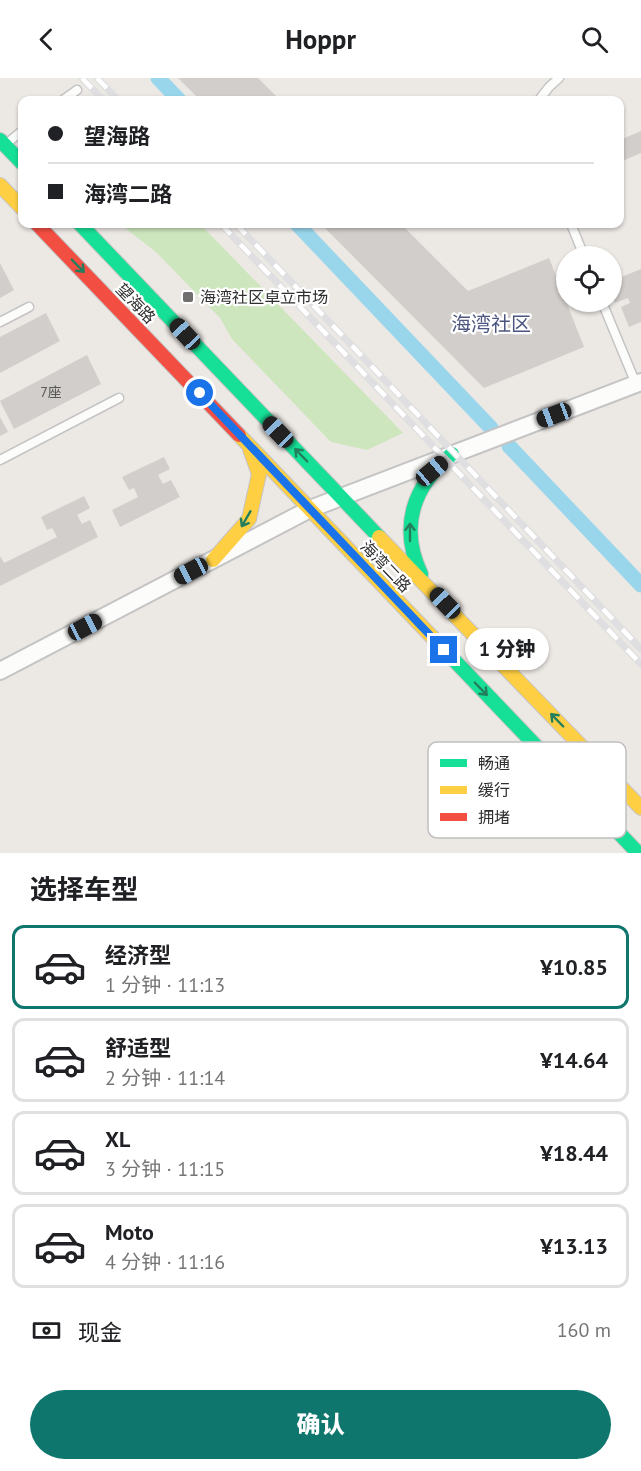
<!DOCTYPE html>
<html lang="zh">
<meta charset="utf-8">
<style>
body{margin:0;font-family:"PT Sans","Noto Sans SC",sans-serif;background:#f6f6f6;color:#202124;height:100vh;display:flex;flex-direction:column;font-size:22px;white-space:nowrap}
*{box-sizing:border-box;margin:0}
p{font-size:20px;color:#757577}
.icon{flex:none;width:33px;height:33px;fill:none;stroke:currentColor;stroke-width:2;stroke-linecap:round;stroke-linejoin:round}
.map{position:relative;height:775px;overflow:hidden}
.details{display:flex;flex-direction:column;background:#fff;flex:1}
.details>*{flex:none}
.top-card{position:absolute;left:18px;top:18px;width:606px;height:132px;border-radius:12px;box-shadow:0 2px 4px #0004;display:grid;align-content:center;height:132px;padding:0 30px;background:#fff}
.tools{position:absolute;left:556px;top:168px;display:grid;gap:12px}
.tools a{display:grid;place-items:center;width:66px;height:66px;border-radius:50%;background:#fff;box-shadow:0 2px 4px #0004;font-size:30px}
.end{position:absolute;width:27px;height:27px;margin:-14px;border:8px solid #1a73e8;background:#fff;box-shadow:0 0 0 3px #fff}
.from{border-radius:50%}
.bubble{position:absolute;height:42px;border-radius:21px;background:#fff;box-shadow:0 2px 4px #0004;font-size:20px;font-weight:800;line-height:42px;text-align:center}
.car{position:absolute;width:18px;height:36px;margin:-18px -9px;border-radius:8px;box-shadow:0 0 4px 2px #0007;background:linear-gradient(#222 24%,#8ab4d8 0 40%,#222 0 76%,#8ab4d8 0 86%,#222 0)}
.top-card b{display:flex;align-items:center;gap:21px;height:57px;font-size:22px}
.top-card b+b{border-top:2px solid #e0e0e0}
.top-card i{width:15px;height:15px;background:#202124}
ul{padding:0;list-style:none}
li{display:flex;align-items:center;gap:18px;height:84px;margin:0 12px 9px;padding:0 18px;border:3px solid #e0e0e0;border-radius:12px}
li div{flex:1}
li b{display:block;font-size:22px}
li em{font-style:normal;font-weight:800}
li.on{border-color:#0f766e}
li>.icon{width:54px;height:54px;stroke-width:1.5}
h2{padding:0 30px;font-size:27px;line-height:72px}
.pay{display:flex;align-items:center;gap:15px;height:66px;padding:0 30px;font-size:22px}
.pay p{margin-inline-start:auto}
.primary-button{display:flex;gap:12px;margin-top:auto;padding:12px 30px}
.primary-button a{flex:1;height:69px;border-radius:36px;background:#0f766e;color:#fff;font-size:24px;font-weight:800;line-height:69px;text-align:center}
header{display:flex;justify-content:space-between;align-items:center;height:78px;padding:0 30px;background:#fff;font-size:27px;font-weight:800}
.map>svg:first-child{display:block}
.green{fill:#cee6be}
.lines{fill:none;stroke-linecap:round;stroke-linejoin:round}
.canal{stroke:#99d6ec;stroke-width:15}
.building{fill:#d1cecb}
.lane-casing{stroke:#c5c4c5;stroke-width:11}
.street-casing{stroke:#c5c4c5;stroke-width:20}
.fast-casing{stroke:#c5c4c5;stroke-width:16}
.slow-casing{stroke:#c5c4c5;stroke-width:16}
.jam-casing{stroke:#c5c4c5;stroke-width:16}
.lane{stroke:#fcfcfb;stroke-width:8}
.street{stroke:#fcfcfb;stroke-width:16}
.fast{stroke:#16e098;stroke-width:14}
.slow{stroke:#ffcf43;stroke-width:14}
.jam{stroke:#f24e42;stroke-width:14}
.rail-casing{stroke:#dfdfe1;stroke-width:7}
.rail{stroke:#fff;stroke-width:4.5;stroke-dasharray:14;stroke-linecap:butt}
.oneway{stroke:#237e5e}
.route{stroke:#1a73e8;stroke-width:8}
.poi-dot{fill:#706f6e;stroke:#fff;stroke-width:2}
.labels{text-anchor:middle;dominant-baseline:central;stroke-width:4.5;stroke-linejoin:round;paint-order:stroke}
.number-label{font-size:14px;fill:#585857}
.poi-label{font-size:16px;fill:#2e2e2e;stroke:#fff;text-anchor:start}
.street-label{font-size:16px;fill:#2e2e2e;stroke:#fff}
.quarter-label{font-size:20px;fill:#4d5680;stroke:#fff}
.key{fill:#fff;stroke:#c0c0c0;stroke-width:1.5}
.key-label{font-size:16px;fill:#2e2e2e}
</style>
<header><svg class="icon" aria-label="back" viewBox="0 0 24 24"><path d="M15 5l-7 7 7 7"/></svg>Hoppr<svg class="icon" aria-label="search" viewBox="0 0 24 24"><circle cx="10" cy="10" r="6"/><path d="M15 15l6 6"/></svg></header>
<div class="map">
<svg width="641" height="775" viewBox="0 0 641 775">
<rect width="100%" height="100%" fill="#ece8e4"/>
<path class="green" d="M 120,146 L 200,146 L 403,355 L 367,372 L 331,364 L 232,261 L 220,240 L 157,175 Z"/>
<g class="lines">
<path class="canal" d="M 158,0 L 179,22
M 297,146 L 491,350
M 509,368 L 641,507"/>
</g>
<path class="building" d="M 178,0 L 258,0 L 280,22 L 200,22 Z
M 641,53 L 641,75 L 620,84 L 620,62 Z
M 321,146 L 401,146 L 468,213 L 549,180 L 584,269 L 484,310 Z
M 0,185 L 14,212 L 0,220 Z
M 641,191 L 641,244 L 629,249 L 621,229 L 630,225 L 628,220 L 615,225 L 612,216 L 612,203 Z
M 46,235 L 60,263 L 0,295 L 0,259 Z
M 87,277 L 101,306 L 14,351 L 0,323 Z
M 0,339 L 8,354 L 0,358 Z
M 164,379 L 170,391 L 158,397 L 163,406 L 171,402 L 180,419 L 120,449 L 112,432 L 138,419 L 134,410 L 129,412 L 122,399 Z
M 84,418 L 90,430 L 77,437 L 82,446 L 90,442 L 98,459 L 0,508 L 0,478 L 4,485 L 57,459 L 52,450 L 47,452 L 41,439 Z"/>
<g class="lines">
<g class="lane-casing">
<path id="lane" d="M 63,22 L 77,12
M 539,22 L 549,9 L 559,0
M 6,66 L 22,53
M 571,146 L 584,178
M 602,224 L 636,306
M 0,244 L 29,229
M 0,382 L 119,320"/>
</g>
<g class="street-casing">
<path id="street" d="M 0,593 L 310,431 L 641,304"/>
</g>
<g class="fast-casing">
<path id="fast" d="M 0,62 L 22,85
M 80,146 L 379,459
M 421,496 C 399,449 413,408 452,376
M 433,560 L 638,775"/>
</g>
<g class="slow-casing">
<path id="slow" d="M 0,107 L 22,130
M 239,357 L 433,560
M 379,459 L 641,730
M 213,482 L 249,441 L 259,396 L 250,371"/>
</g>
<g class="jam-casing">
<path id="jam" d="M 37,146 L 239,357"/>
</g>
<use href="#lane" class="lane"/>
<use href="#street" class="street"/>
<use href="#fast" class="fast"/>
<use href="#slow" class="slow"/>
<use href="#jam" class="jam"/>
<g class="rail-casing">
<path id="rail" d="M 82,0 L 103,22
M 97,0 L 118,22
M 221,146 L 641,586
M 236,146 L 641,571"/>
</g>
<use href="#rail" class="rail"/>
</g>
<defs><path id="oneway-shaft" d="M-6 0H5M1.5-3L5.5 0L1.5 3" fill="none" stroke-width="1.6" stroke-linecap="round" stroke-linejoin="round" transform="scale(1.5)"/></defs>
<g class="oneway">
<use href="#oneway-shaft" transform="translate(78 188) rotate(46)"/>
<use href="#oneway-shaft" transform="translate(301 377) rotate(-134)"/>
<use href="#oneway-shaft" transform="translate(246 441) rotate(120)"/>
<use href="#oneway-shaft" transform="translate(410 454) rotate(-90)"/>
<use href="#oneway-shaft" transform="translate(481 611) rotate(46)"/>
<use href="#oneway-shaft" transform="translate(557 642) rotate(-134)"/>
</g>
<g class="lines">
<path class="route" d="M 200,315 L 444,572"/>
</g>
<rect class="poi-dot" x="182" y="213" width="12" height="12" rx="3"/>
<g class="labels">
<g class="number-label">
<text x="51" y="314">7座</text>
</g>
<g class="poi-label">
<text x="200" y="219">海湾社区卓立市场</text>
</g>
<g class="street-label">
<text transform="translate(136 225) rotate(46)">望海路</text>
<text transform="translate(386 488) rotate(46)">海湾二路</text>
</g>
<g class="quarter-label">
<text x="491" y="246">海湾社区</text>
</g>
</g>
<rect x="428" y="664" width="198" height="96" rx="9" class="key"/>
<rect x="440" y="681" width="27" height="8" fill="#16e098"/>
<rect x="440" y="708" width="27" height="8" fill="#ffcf43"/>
<rect x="440" y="735" width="27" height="8" fill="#f24e42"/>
<g class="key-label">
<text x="478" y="691">畅通</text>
<text x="478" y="718">缓行</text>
<text x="478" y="745">拥堵</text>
</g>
</svg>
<div class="tools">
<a><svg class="icon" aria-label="locate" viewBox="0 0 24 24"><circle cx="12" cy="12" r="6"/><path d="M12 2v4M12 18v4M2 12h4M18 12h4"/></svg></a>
</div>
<i class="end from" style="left:200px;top:315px"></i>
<i class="end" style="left:444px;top:572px"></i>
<div class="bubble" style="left:465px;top:550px;width:84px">1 分钟</div>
<i class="car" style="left:185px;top:256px;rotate:317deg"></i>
<i class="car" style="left:554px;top:337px;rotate:249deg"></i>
<i class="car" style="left:278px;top:354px;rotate:316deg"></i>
<i class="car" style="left:432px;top:393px;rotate:50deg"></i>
<i class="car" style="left:191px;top:493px;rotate:242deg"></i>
<i class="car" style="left:445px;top:525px;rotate:316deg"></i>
<i class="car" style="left:85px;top:549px;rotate:62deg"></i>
<div class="top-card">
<b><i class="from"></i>望海路</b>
<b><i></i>海湾二路</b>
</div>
</div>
<section class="details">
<h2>选择车型</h2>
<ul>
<li class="on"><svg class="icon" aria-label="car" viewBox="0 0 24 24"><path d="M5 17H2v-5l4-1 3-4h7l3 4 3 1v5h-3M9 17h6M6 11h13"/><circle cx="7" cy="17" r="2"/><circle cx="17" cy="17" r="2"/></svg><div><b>经济型</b><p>1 分钟 · 11:13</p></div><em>¥10.85</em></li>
<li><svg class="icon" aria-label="car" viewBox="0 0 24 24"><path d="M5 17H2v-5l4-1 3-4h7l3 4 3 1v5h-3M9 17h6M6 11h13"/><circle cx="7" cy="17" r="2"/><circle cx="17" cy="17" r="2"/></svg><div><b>舒适型</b><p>2 分钟 · 11:14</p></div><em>¥14.64</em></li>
<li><svg class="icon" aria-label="car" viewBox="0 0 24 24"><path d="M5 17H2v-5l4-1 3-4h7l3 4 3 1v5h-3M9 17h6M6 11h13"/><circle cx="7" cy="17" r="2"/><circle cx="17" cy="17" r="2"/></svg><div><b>XL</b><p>3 分钟 · 11:15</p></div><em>¥18.44</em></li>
<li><svg class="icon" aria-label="car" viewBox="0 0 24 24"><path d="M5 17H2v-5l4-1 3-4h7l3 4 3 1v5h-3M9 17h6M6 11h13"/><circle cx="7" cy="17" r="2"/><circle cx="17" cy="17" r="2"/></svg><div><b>Moto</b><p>4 分钟 · 11:16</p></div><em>¥13.13</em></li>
</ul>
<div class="pay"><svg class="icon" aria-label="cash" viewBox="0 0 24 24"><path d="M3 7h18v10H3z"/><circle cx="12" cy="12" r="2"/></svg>现金<p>160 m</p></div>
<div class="primary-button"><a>确认</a></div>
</section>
